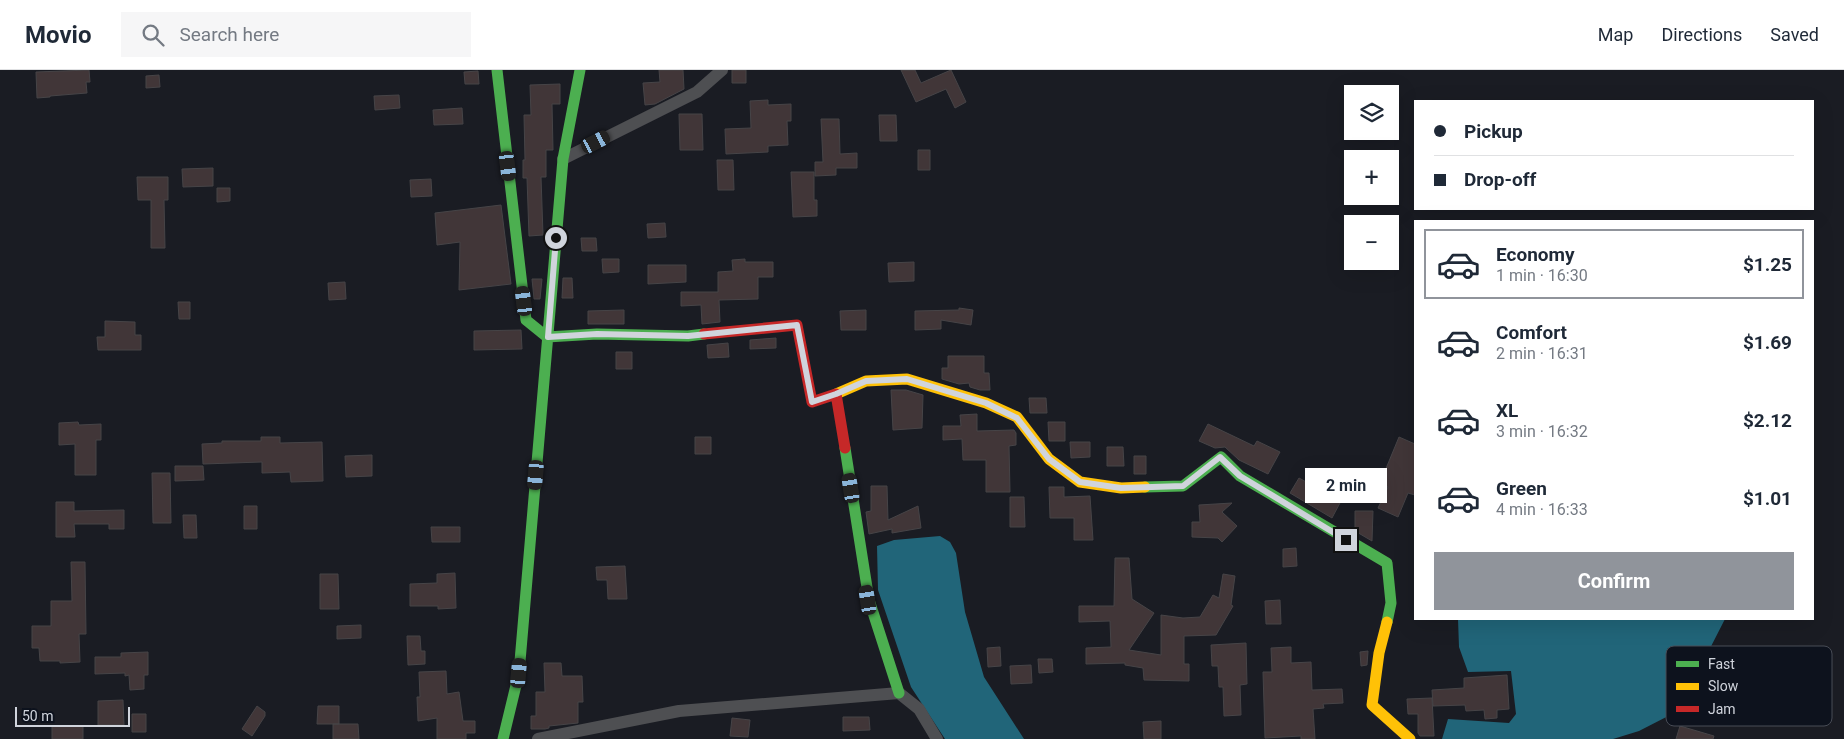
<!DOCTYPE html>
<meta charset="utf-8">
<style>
body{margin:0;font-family:Roboto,sans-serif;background:#f6f6f7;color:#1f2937;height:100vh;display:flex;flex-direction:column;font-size:19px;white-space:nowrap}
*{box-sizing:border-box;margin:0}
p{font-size:16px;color:#747a83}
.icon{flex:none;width:28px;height:28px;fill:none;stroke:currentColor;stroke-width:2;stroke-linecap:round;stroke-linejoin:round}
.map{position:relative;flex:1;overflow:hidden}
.sheet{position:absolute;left:1414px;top:150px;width:400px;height:400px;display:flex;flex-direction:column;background:#fff;border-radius:0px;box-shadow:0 5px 20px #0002}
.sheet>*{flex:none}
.top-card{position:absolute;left:1414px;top:30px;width:400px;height:110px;border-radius:0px;box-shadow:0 5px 20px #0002;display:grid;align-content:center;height:110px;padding:0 20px;background:#fff}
.controls{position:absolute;left:1344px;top:15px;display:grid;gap:10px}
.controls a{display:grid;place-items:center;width:55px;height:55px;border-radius:0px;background:#fff;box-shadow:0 5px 20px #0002;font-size:25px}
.scale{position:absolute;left:15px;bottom:12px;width:115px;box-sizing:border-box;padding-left:5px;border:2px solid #d0d4dc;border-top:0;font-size:14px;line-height:18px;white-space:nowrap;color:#d0d4dc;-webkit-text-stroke:4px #0d121d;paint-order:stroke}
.end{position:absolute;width:22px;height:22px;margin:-11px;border:6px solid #d0d4dc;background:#111;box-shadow:0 0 0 2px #111}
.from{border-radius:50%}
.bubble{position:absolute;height:35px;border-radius:0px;background:#fff;box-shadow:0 5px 20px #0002;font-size:16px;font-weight:700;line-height:35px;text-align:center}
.car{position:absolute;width:15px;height:30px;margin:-15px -8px;border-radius:6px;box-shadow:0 0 4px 1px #0007;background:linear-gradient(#222 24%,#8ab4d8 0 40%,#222 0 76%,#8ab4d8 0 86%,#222 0)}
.top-card b{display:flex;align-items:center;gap:18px;height:48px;font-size:19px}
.top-card b+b{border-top:1px solid #e0e1e3}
.top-card i{width:12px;height:12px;background:#1f2937}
ul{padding:9px 0 0;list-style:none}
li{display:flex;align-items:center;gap:15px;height:70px;margin:0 10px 8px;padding:0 10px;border:2px solid transparent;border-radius:0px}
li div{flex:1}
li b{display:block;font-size:19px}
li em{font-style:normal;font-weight:700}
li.current{border-color:#90949b}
li>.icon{width:45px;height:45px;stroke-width:1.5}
.primary-button{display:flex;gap:10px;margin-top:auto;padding:10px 20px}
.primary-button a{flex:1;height:58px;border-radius:0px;background:#90949b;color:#fff;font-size:20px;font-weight:700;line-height:58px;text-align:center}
header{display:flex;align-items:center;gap:30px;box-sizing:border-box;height:70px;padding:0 25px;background:#fff;border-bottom:1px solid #e0e1e3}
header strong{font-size:24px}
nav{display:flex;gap:28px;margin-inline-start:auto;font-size:18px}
.search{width:350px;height:45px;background:#f6f6f7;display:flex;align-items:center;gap:12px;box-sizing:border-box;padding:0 18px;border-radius:0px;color:#747a83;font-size:19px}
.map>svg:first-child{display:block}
.water{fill:#216579}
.building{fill:#413638;stroke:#464447}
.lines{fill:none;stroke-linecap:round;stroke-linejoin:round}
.street{stroke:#4e4f52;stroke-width:12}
.fast{stroke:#4caf50;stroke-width:11}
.slow{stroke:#ffc107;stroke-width:11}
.jam{stroke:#c62828;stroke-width:11}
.route{stroke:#d0d4dc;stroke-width:6}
.key{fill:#0d121d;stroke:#484c56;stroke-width:1}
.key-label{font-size:14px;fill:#d0d4dc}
</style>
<header>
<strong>Movio</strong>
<div class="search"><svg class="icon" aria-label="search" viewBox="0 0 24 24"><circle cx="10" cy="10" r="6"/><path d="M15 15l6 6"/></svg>Search here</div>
<nav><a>Map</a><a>Directions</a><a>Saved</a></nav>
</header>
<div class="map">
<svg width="1844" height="669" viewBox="0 0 1844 669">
<rect width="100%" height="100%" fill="#1a1c23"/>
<path class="water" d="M 940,466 L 950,472 L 956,483 L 965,542 L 984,607 L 1024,669 L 945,669 L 911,617 L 878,520 L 877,476 L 894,470 Z
M 1458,549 L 1725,549 L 1678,641 L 1639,661 L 1613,669 L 1442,669 L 1448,649 L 1509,653 L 1516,644 L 1511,601 L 1468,602 L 1459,577 Z"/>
<path class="building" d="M 89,0 L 90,12 L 86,12 L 87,23 L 50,26 L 50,27 L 37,28 L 36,2 Z
M 659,0 L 683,0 L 684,19 L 655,34 L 645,35 L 643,13 L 660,12 Z
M 732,0 L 746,0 L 746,13 L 732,13 Z
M 901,0 L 915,0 L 921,13 L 951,0 L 966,32 L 955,38 L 946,19 L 916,32 Z
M 478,1 L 479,14 L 465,14 L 464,2 Z
M 159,5 L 160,17 L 146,18 L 146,6 Z
M 560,14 L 560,34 L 552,34 L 553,80 L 546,80 L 546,107 L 541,107 L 543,165 L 529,166 L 527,108 L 523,108 L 523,90 L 525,90 L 524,45 L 531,45 L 530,15 Z
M 399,25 L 400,38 L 375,40 L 374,26 Z
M 768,30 L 768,35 L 791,34 L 791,51 L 787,51 L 788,75 L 768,76 L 768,82 L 726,84 L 725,59 L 751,58 L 750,31 Z
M 462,38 L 463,54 L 434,55 L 433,40 Z
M 679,44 L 702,44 L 703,80 L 680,80 Z
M 879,45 L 896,45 L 897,71 L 880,71 Z
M 821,49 L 839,49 L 840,84 L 857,83 L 857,98 L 836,98 L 836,105 L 815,106 L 815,92 L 823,92 Z
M 918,80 L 930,80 L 930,100 L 918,100 Z
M 717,90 L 733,90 L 734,120 L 718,120 Z
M 213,98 L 213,116 L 183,117 L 182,99 Z
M 791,102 L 814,102 L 814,130 L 817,130 L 817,146 L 793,147 Z
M 137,107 L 168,107 L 168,130 L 164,130 L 165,178 L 151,178 L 151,130 L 138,130 Z
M 431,109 L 432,126 L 411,127 L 410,110 Z
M 217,118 L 230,118 L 230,131 L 217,132 Z
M 501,135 L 511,214 L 459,220 L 460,172 L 437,175 L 435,143 Z
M 665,153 L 666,167 L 648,168 L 647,154 Z
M 581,168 L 596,168 L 597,181 L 582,181 Z
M 602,189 L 619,189 L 619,202 L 603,203 Z
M 745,189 L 745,192 L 773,192 L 773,207 L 758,207 L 758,229 L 719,230 L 720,252 L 702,254 L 701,235 L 681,236 L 681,222 L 718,222 L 718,202 L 733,201 L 732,190 Z
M 914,192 L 914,211 L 889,212 L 888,193 Z
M 648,195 L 686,195 L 686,212 L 648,214 Z
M 563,208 L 572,208 L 573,228 L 562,228 Z
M 532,209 L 542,209 L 540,229 L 534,229 Z
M 345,212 L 346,229 L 329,230 L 328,213 Z
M 178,232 L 190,232 L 190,249 L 179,249 Z
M 959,238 L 973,240 L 971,255 L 941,250 L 941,259 L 915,260 L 915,241 L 959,240 Z
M 624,240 L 624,254 L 588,254 L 588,241 Z
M 866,240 L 866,260 L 841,260 L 840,241 Z
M 105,251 L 135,252 L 135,265 L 141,265 L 141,280 L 98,280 L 97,267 L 105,267 Z
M 521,260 L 522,279 L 474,280 L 474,261 Z
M 776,268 L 776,278 L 750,279 L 750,270 Z
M 728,273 L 729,287 L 708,288 L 707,275 Z
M 616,282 L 632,282 L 632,299 L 616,299 Z
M 948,286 L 984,286 L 984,303 L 989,303 L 990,320 L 980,320 L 970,317 L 969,313 L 959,314 L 942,309 L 942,298 L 948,298 Z
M 891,320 L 906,320 L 923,325 L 922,358 L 893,360 Z
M 1029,328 L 1046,328 L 1047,343 L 1030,343 Z
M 977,344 L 977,361 L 1014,360 L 1016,363 L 1016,375 L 1009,376 L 1010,422 L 986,422 L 986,390 L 963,390 L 962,369 L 943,370 L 943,356 L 961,356 L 960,345 Z
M 78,352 L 79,355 L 101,354 L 101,370 L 96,370 L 96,405 L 75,405 L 75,374 L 59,375 L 59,353 Z
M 1048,352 L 1065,352 L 1065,371 L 1049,371 Z
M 1208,354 L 1254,376 L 1257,371 L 1280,382 L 1268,404 L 1239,390 L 1225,377 L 1215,378 L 1199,371 Z
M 261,367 L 280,367 L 280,373 L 322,372 L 323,411 L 291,412 L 290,402 L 262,403 L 262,392 L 203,394 L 202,374 L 222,373 L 222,371 L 261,371 Z
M 695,367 L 711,367 L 711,384 L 695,384 Z
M 1399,367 L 1415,374 L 1415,425 L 1408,423 L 1398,447 L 1378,438 L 1388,417 L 1380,413 Z
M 1070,372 L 1090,372 L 1090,387 L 1071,388 Z
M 1107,377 L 1123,377 L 1124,396 L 1107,396 Z
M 372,385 L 372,406 L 346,407 L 345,386 Z
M 1134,386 L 1146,386 L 1146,404 L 1134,404 Z
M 175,396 L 203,396 L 204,410 L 175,411 Z
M 152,403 L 170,403 L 171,453 L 153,453 Z
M 1299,408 L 1341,431 L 1332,448 L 1290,423 Z
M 871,416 L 887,416 L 888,450 L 918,436 L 921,458 L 892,463 L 892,459 L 869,464 L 866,442 L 871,441 Z
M 1049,417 L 1064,417 L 1064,427 L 1090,426 L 1093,470 L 1074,470 L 1074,448 L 1050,448 Z
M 1010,427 L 1024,427 L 1025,457 L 1010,457 Z
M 56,432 L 74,432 L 74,441 L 124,440 L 124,459 L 109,459 L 109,454 L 74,454 L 75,467 L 56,467 Z
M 1232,433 L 1222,442 L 1237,456 L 1222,472 L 1218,468 L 1192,467 L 1192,452 L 1200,452 L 1199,435 Z
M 244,436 L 257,436 L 257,459 L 244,459 Z
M 1355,441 L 1373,441 L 1372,471 L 1355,461 Z
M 183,445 L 196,445 L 197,468 L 184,468 Z
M 431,457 L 460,457 L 460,472 L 432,472 Z
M 1296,478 L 1297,496 L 1283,497 L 1283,479 Z
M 1115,488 L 1129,488 L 1132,529 L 1154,543 L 1129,580 L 1161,585 L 1161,545 L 1183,548 L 1200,547 L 1213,525 L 1219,528 L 1223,504 L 1235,506 L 1231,535 L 1233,536 L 1216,565 L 1184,566 L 1184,594 L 1189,594 L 1189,611 L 1144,610 L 1143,598 L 1125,595 L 1125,593 L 1086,594 L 1086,578 L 1111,577 L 1110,551 L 1079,552 L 1079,536 L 1114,536 Z
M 71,492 L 85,492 L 86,564 L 79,564 L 80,592 L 60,593 L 60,591 L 40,591 L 39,578 L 32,578 L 32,556 L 51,556 L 51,531 L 72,531 Z
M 625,496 L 627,529 L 608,529 L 607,510 L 597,510 L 596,497 Z
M 455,503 L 456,538 L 438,539 L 438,536 L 410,536 L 410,514 L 437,513 L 437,504 Z
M 320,504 L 338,504 L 339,539 L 320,539 Z
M 1280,530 L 1281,554 L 1266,554 L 1265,531 Z
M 361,555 L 361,568 L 337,569 L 337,556 Z
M 407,566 L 420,566 L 421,581 L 425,581 L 425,594 L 408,595 Z
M 1246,573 L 1247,614 L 1240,615 L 1241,645 L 1224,646 L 1223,617 L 1219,617 L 1218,596 L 1212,596 L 1211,575 Z
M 1000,577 L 1001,596 L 988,597 L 987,578 Z
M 1291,577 L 1291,593 L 1311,592 L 1312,620 L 1342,619 L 1343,633 L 1323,634 L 1324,638 L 1313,639 L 1315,669 L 1301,669 L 1301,666 L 1265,668 L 1263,602 L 1272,602 L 1271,578 Z
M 1368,581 L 1367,595 L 1361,596 L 1360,582 Z
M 148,582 L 148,605 L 144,605 L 144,619 L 130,620 L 129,605 L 125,606 L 125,603 L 95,604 L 95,587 L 121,587 L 121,583 Z
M 1038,589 L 1052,589 L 1053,602 L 1039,603 Z
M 544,593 L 561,593 L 562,606 L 582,606 L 583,632 L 578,632 L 578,653 L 549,656 L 549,658 L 545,659 L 531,659 L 531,646 L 536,646 L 536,622 L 545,622 Z
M 1031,595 L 1032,613 L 1011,614 L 1010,596 Z
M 446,601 L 447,624 L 459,622 L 463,651 L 475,651 L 475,663 L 466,663 L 466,669 L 437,669 L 437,648 L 418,651 L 417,627 L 420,627 L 419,602 Z
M 1507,605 L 1509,639 L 1497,640 L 1497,648 L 1485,649 L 1484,640 L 1466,641 L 1465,635 L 1433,636 L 1432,620 L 1464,618 L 1464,608 Z
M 1432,628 L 1434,666 L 1420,666 L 1418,663 L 1418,644 L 1408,644 L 1407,629 Z
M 123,630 L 124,655 L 98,655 L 98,631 Z
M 257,636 L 265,642 L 265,646 L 252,666 L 242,659 Z
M 318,636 L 339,636 L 339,654 L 317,654 Z
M 132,644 L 146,644 L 146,662 L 132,662 Z
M 843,647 L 869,647 L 870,660 L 843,661 Z
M 732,648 L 750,650 L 748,667 L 730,666 Z
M 1161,651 L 1161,669 L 1144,669 L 1143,652 Z
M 333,654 L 358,654 L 359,669 L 333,669 Z
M 52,656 L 83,656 L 83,669 L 52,669 Z
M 1680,656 L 1714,666 L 1713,669 L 1676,669 Z"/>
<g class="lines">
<path class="street" d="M 563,89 L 697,22 L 722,0
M 538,669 L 679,641 L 899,623 L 919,639 L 937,669"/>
<path class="fast" d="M 497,0 L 526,250 L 547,267 L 597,264 L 688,266 L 704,264
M 845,378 L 869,530 L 899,623
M 1145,417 L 1183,416 L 1221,387 L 1240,406 L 1387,493 L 1391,533 L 1387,552
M 503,669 L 519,603 L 563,89 L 580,0"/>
<path class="slow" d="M 836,324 L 866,311 L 907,309 L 986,333 L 1017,347 L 1049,389 L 1080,412 L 1121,418 L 1145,417
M 1387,552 L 1379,583 L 1372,635 L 1410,669"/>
<path class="jam" d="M 704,264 L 797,255 L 812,332 L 836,324 L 845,378"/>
</g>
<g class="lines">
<path class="route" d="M 556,168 L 548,267 L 597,264 L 688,266 L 797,255 L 812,332 L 836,324 L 866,311 L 907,309 L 986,333 L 1017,348 L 1049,389 L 1080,412 L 1121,418 L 1183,416 L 1220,387 L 1240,406 L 1346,470"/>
</g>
<rect x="1666" y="576" width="166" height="80" rx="8" class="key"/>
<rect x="1676" y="591" width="23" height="6" fill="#4caf50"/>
<rect x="1676" y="613" width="23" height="7" fill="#ffc107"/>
<rect x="1676" y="636" width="23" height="6" fill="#c62828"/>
<g class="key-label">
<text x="1708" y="599">Fast</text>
<text x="1708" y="621">Slow</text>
<text x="1708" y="644">Jam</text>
</g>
</svg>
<div class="controls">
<a><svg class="icon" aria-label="layers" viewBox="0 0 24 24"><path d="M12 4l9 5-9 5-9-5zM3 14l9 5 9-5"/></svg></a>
<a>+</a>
<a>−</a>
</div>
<div class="scale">50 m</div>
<i class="end from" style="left:556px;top:168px"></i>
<i class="end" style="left:1346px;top:470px"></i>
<div class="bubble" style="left:1305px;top:398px;width:82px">2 min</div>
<i class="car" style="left:596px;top:72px;rotate:63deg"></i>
<i class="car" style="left:508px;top:96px;rotate:173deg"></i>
<i class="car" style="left:524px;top:231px;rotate:353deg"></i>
<i class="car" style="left:536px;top:405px;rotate:185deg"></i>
<i class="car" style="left:851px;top:418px;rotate:351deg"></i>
<i class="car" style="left:868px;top:530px;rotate:351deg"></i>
<i class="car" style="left:519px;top:603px;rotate:5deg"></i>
<div class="top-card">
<b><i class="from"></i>Pickup</b>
<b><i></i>Drop-off</b>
</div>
<section class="sheet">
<ul>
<li class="current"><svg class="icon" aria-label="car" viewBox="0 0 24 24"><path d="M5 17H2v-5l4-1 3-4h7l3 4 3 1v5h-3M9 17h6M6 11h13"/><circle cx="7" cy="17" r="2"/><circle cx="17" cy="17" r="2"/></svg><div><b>Economy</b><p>1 min · 16:30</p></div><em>$1.25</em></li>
<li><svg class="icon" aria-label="car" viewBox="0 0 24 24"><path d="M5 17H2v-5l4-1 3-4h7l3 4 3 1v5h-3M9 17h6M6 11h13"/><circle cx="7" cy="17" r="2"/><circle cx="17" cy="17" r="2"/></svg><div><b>Comfort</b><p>2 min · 16:31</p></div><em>$1.69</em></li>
<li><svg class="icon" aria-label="car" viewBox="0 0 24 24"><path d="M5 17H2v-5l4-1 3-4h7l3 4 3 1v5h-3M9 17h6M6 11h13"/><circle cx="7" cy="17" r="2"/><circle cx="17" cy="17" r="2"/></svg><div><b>XL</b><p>3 min · 16:32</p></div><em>$2.12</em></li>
<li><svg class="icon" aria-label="car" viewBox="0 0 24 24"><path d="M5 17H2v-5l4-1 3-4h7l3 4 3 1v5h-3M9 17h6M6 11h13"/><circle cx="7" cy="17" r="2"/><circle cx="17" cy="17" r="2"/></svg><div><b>Green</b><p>4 min · 16:33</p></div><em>$1.01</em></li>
</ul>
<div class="primary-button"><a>Confirm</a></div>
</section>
</div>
